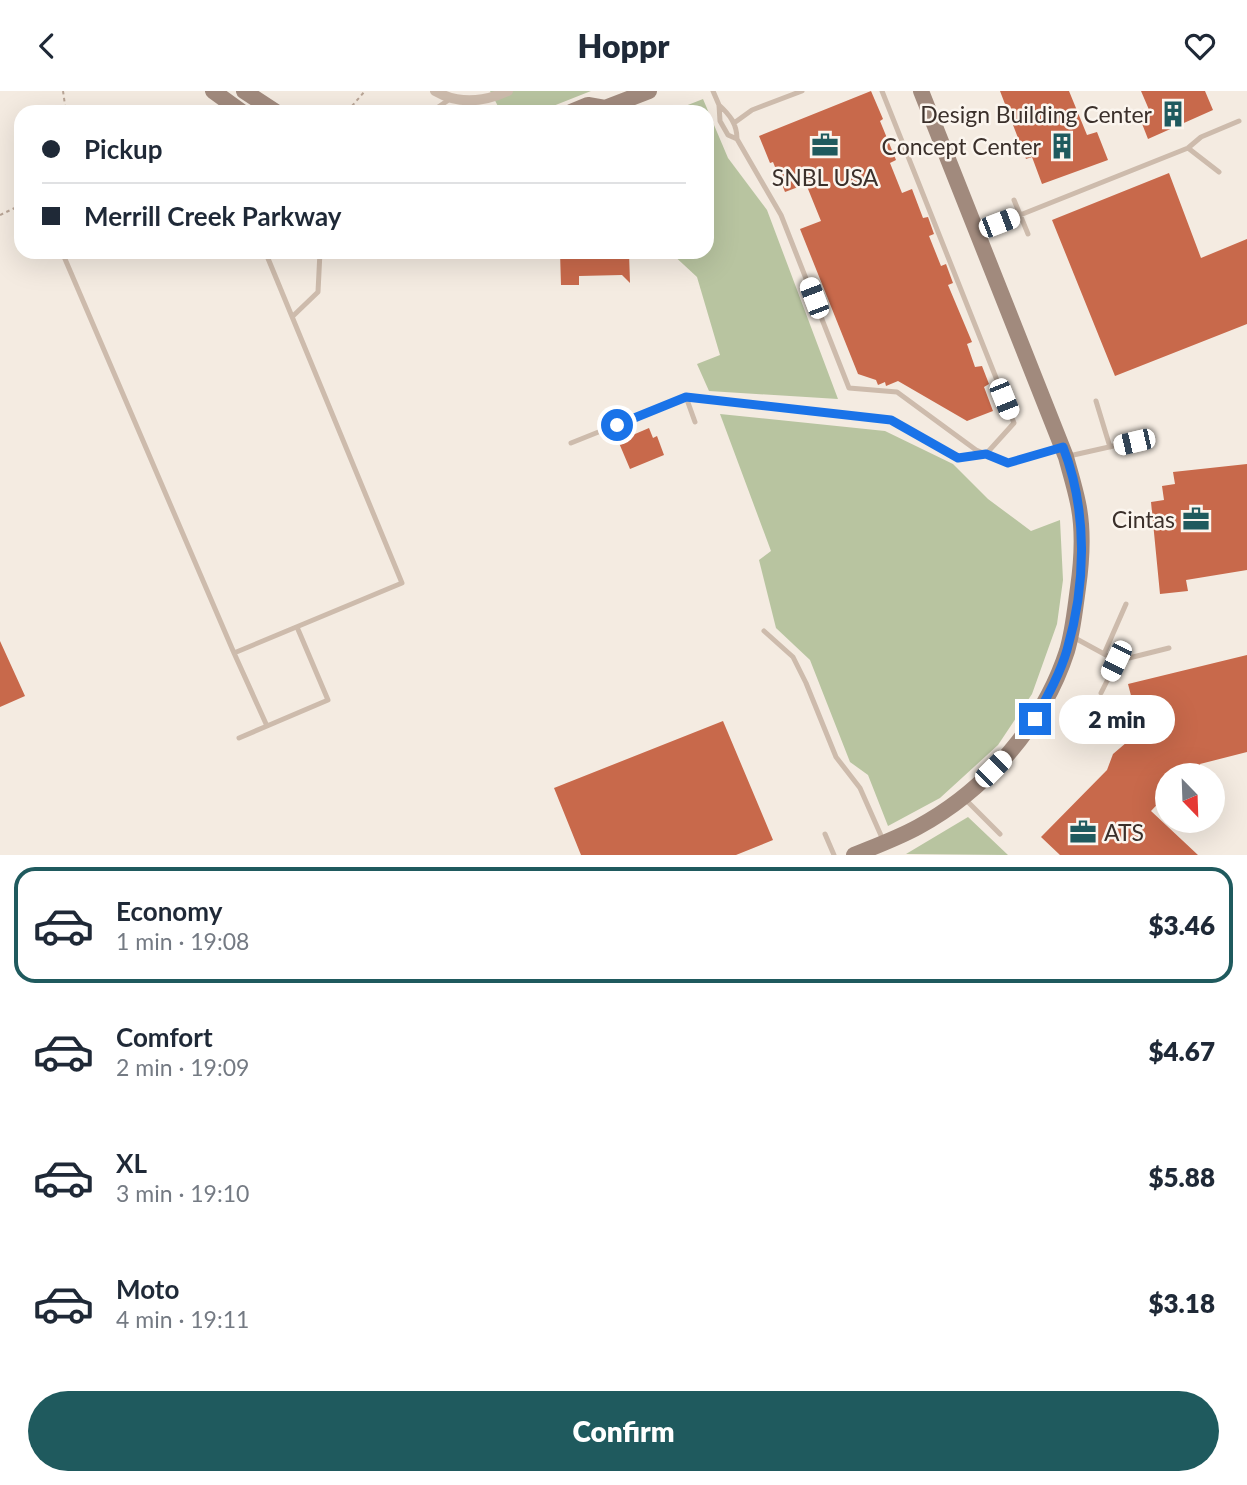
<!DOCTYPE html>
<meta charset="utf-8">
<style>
body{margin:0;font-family:Lato,sans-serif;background:#f6f6f7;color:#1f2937;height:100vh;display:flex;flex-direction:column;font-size:26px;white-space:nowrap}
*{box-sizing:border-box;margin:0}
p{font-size:23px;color:#747a83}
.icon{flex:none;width:38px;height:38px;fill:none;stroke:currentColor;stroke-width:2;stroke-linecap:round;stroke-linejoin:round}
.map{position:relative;height:764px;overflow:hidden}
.side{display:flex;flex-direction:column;background:#fff;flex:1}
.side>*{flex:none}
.banner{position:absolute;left:14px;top:14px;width:700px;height:154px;border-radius:21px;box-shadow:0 7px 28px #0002;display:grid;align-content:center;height:154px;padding:0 28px;background:#fff}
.needle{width:46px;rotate:157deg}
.tools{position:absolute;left:1155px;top:672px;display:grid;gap:14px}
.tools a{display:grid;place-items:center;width:70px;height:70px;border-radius:50%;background:#fff;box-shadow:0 7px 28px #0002;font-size:35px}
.end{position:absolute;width:32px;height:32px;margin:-16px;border:9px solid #1a73e8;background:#fff;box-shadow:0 0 0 4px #fff}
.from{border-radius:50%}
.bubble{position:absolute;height:49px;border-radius:24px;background:#fff;box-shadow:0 7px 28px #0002;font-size:23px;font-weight:800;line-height:49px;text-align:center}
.car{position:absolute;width:21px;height:42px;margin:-21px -10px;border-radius:9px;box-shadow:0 0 5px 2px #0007;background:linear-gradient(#fff 24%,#345 0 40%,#fff 0 76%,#345 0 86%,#fff 0)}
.banner b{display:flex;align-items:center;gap:24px;height:66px;font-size:26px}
.banner b+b{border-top:2px solid #e0e1e3}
.banner i{width:18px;height:18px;background:#1f2937}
ul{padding:12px 0 0;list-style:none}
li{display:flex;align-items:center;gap:21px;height:116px;margin:0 14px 10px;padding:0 14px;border:4px solid transparent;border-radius:21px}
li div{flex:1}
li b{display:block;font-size:26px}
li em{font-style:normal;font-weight:800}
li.on{border-color:#1f5a5e}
li>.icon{width:63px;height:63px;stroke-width:1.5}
.cta{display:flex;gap:14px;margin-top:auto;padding:14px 28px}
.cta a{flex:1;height:80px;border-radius:42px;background:#1f5a5e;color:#fff;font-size:28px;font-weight:800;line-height:80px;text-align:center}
header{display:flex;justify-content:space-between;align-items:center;height:91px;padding:0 28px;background:#fff;font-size:32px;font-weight:800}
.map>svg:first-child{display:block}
.green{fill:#b8c4a0}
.building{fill:#c8694b}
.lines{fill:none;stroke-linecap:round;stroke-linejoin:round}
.path{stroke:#b9a596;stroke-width:2;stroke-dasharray:3.5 3.5;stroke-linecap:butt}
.lane{stroke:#cdbbac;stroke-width:5}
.street{stroke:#cdbbac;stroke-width:10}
.secondary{stroke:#a18a7d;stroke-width:16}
.route{stroke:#1a73e8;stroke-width:9}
.labels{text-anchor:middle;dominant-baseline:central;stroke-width:5;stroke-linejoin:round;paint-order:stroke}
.poi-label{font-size:23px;fill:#3b302b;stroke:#fbf5ee;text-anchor:end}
</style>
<header><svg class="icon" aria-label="back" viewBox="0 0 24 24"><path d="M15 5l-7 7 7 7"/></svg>Hoppr<svg class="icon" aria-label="heart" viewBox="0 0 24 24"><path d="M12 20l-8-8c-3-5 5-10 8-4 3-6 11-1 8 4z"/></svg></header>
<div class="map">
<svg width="1247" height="764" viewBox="0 0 1247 764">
<rect width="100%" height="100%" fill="#f4ebe1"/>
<path class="green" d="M 490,0 L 591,0 L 538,21 L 501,21 Z
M 703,8 L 728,67 L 767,119 L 838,308 L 709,300 L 697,273 L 720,264 L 697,186 L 670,161 L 707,161 L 707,21 L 670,21 Z
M 720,323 L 885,340 L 953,373 L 988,408 L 1031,440 L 1060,429 L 1063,489 L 1057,533 L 1032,603 L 998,654 L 940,707 L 888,735 L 868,684 L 850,671 L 810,569 L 776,537 L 759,469 L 771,460 Z
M 968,726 L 1008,764 L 906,763 Z"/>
<path class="building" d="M 871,0 L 883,28 L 880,30 L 896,69 L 890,72 L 902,102 L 912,98 L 923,127 L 928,126 L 934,143 L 929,145 L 941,175 L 946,173 L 953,192 L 948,194 L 972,251 L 967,253 L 975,276 L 982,275 L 989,293 L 984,296 L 993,320 L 967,330 L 898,290 L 886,295 L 885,291 L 878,294 L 876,289 L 858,283 L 800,138 L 821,130 L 806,93 L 785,101 L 773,71 L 770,72 L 759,45 Z
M 1000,0 L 1069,0 L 1087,44 L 1097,41 L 1108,69 L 1042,93 L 1032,66 L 1026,68 Z
M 1141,0 L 1205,0 L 1213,19 L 1148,48 L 1139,25 L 1150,21 Z
M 1169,82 L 1201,167 L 1247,148 L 1247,233 L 1115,285 L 1052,129 Z
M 560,161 L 629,161 L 630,192 L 622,184 L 579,185 L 579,194 L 561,194 Z
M 649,337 L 653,347 L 657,345 L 664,364 L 630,378 L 619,352 L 629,349 L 628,346 Z
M 1247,373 L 1247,479 L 1186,489 L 1188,500 L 1160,503 L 1151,411 L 1164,409 L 1162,395 L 1175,393 L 1173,381 Z
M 0,550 L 25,605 L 0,616 Z
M 1247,564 L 1247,661 L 1200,673 L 1202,684 L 1167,684 L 1167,703 L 1151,720 L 1198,764 L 1060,764 L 1041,746 L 1107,679 L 1113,663 L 1127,651 L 1142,647 L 1128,593 Z
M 723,630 L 773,749 L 736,764 L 581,764 L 554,697 Z"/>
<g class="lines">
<path class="path" d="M 63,0 L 66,21
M 352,15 L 365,0
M 0,124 L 21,114"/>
<path class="lane" d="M 713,0 L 719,14
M 719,14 C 730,24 737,33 737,48 L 728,44 L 720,30 Z
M 132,21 L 133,19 L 142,21
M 431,21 L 450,8
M 734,32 L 752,19 L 802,0
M 737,48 L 781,124 L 849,297 L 897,301 L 976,359 L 1008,372 L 1060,357
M 1188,57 L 1219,81
M 1014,109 L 1028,143
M 980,140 L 1188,57 L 1201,46 L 1239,30
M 62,161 L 234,562
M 293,225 L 318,201 L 320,161
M 686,306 L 695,331
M 1096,310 L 1110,356
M 571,352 L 686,306 L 891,329 L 958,367 L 986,363 L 1014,332 L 882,0
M 1069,365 L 1149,347
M 764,540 L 793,566 L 806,592 L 836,666 L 860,697 L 883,749
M 1073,546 L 1117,570
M 1104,563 L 1126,513
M 1101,602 L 1117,570 L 1169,557
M 267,635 L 328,609 L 297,536
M 239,647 L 267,635 L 234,562 L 402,492 L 267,165 L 267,161
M 965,708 L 1000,743
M 825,743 L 834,764"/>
<path class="street" d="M 435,0 C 459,14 484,11 508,0"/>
<path class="secondary" d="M 213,0 L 242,21
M 244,0 L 276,21
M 571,21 L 588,14 L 605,17 L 649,0
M 854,764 C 876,755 898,747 918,736 C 986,699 1043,634 1067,560 C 1073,540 1075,518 1078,497 C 1082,469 1084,440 1078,412 C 1075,397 1070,381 1066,366 L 921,0"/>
</g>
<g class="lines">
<path class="route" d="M 617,334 L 686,306 L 891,329 L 958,367 L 986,363 L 1008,372 L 1063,356 C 1088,420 1086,494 1067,559 C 1060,583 1047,606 1035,628"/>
</g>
<defs>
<g id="building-bare" transform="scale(2.1)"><path d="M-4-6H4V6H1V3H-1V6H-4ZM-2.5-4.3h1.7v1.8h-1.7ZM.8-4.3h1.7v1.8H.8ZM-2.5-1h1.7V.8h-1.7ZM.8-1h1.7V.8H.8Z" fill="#1f5a5e" stroke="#fbf5ee" stroke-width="2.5" paint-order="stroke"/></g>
<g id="office-bare" transform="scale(2.1)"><path d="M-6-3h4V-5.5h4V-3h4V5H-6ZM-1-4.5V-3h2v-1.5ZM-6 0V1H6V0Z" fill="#1f5a5e" stroke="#fbf5ee" stroke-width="2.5" paint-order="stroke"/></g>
</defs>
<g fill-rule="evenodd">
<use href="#building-bare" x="1173" y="23"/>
<use href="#office-bare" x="825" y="54"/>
<use href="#building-bare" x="1062" y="55"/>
<use href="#office-bare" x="1196" y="428"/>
<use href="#office-bare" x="1083" y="741"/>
</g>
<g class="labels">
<g class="poi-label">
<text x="1152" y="23">Design Building Center</text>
<text x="1041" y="55">Concept Center</text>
<text x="825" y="86" text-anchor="middle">SNBL USA</text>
<text x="1175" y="428">Cintas</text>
<text x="1104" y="741" text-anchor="start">ATS</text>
</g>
</g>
</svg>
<div class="tools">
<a><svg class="needle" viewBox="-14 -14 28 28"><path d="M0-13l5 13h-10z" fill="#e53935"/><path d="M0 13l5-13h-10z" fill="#747a83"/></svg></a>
</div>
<i class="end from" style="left:617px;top:334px"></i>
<i class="end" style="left:1035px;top:628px"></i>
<div class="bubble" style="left:1059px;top:604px;width:116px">2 min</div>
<i class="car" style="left:999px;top:132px;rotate:69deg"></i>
<i class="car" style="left:814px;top:207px;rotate:339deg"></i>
<i class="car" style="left:1004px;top:308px;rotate:158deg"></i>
<i class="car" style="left:1134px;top:351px;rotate:257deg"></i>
<i class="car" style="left:1116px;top:570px;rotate:206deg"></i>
<i class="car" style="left:993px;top:678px;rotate:45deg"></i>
<div class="banner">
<b><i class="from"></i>Pickup</b>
<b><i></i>Merrill Creek Parkway</b>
</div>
</div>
<section class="side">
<ul>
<li class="on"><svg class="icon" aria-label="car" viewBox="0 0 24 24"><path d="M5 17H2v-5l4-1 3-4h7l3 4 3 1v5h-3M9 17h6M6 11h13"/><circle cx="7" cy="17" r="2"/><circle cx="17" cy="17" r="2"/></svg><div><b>Economy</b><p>1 min · 19:08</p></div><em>$3.46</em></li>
<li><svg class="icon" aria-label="car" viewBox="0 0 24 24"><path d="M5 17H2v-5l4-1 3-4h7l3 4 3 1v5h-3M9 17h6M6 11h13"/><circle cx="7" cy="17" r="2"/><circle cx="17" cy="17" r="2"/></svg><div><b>Comfort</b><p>2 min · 19:09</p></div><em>$4.67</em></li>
<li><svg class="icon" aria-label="car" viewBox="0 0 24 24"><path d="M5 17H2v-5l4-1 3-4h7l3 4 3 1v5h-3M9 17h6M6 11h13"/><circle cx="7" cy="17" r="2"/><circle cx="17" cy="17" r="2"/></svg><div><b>XL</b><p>3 min · 19:10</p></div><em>$5.88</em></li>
<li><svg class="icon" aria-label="car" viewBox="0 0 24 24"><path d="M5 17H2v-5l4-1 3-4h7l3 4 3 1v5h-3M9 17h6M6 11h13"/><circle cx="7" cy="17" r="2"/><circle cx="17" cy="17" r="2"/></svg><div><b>Moto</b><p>4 min · 19:11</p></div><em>$3.18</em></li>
</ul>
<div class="cta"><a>Confirm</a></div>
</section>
